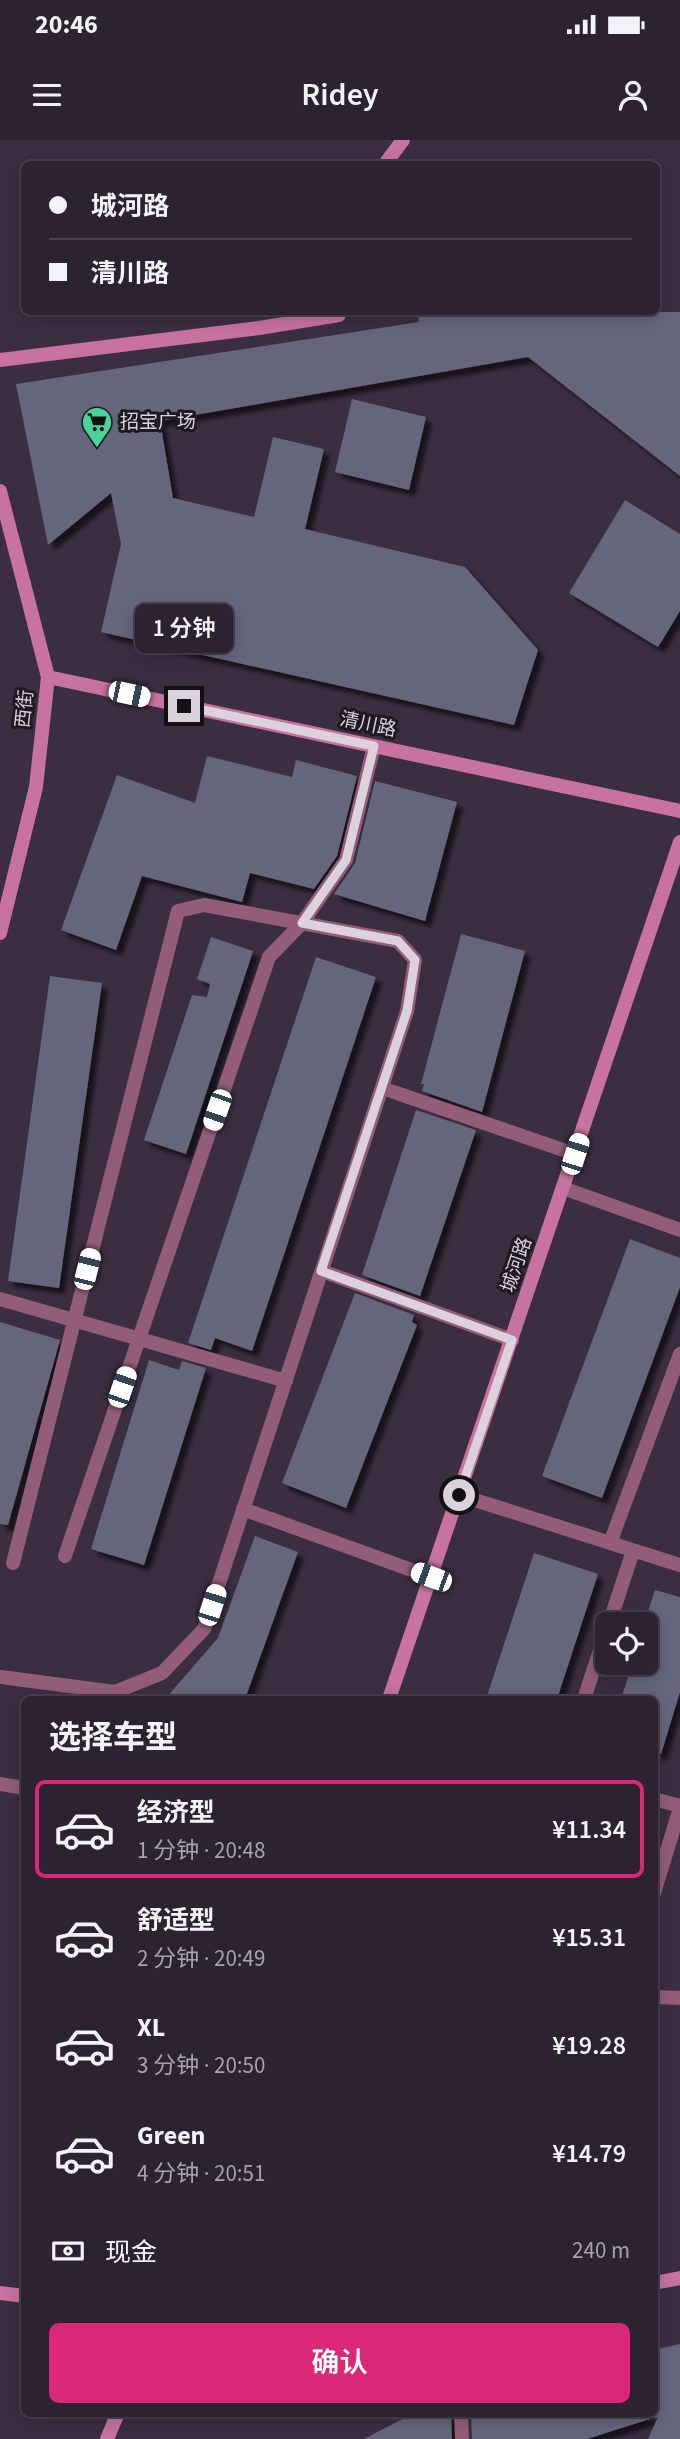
<!DOCTYPE html>
<html lang="zh">
<meta charset="utf-8">
<style>
body{margin:0;font-family:"Source Sans 3","Noto Sans SC",sans-serif;background:#342a39;color:#f1f3f6;height:100vh;display:flex;flex-direction:column;font-size:26px;white-space:nowrap}
*{box-sizing:border-box;margin:0}
p{font-size:23px;color:#a6a4ab}
.icon{flex:none;width:38px;height:38px;fill:none;stroke:currentColor;stroke-width:2;stroke-linecap:round;stroke-linejoin:round}
.map{position:relative;flex:1;overflow:hidden}
.panel{position:absolute;left:21px;top:1556px;width:637px;height:721px;display:flex;flex-direction:column;background:#2c2231;border-radius:10px;box-shadow:0 4px 18px #0003,0 0 0 2px #483f4d}
.panel>*{flex:none}
.hud{position:absolute;left:21px;top:21px;width:639px;height:154px;border-radius:10px;box-shadow:0 4px 18px #0003,0 0 0 2px #483f4d;display:grid;align-content:center;height:154px;padding:0 28px;background:#2c2231}
.controls{position:absolute;left:595px;top:1472px;display:grid;gap:14px}
.controls a{display:grid;place-items:center;width:63px;height:63px;border-radius:10px;background:#2c2231;box-shadow:0 4px 18px #0003,0 0 0 2px #483f4d;font-size:35px}
.end{position:absolute;width:32px;height:32px;margin:-16px;border:9px solid #dbd2de;background:#111;box-shadow:0 0 0 4px #111}
.from{border-radius:50%}
.bubble{position:absolute;height:49px;border-radius:10px;background:#2c2231;box-shadow:0 4px 18px #0003,0 0 0 2px #483f4d;font-size:23px;font-weight:600;line-height:49px;text-align:center}
.car{position:absolute;width:21px;height:42px;margin:-21px -10px;border-radius:9px;box-shadow:0 0 5px 2px #0007;background:linear-gradient(#fff 24%,#345 0 40%,#fff 0 76%,#345 0 86%,#fff 0)}
.hud b{display:flex;align-items:center;gap:24px;height:66px;font-size:26px}
.hud b+b{border-top:2px solid #483f4d}
.hud i{width:18px;height:18px;background:#f1f3f6}
ul{padding:0;list-style:none}
li{display:flex;align-items:center;gap:21px;height:98px;margin:0 14px 10px;padding:0 14px;border:4px solid transparent;border-radius:10px}
li div{flex:1}
li b{display:block;font-size:26px}
li em{font-style:normal;font-weight:600}
li.selected{border-color:#db2777}
li>.icon{width:63px;height:63px;stroke-width:1.5}
h2{padding:0 28px;font-size:32px;line-height:84px}
.pay{display:flex;align-items:center;gap:18px;height:77px;padding:0 28px;font-size:26px}
.pay p{margin-inline-start:auto}
.primary-button{display:flex;gap:14px;margin-top:auto;padding:14px 28px}
.primary-button a{flex:1;height:80px;border-radius:10px;background:#db2777;color:#fff;font-size:28px;font-weight:600;line-height:80px;text-align:center}
.status{display:flex;justify-content:space-between;align-items:center;height:49px;padding:0 35px;background:#2c2231;direction:ltr}
.status svg{height:19px;fill:currentColor}
header{display:flex;justify-content:space-between;align-items:center;height:91px;padding:0 28px;background:#2c2231;font-size:32px;font-weight:600}
.map>svg:first-child{display:block}
.building{fill:#65657c;filter:url(#shadow)}
.lines{fill:none;stroke-linecap:round;stroke-linejoin:round}
.lane{stroke:#935d7a;stroke-width:14}
.street{stroke:#935d7a;stroke-width:14}
.secondary{stroke:#c772a1;stroke-width:14}
.route{stroke:#dbd2de;stroke-width:9}
.labels{text-anchor:middle;dominant-baseline:central;stroke-width:6;stroke-linejoin:round;paint-order:stroke}
.poi-label{font-size:19px;fill:#dbd2de;stroke:#1f1921;text-anchor:start}
.street-label{font-size:19px;fill:#dbd2de;stroke:#1f1921}
</style>
<div class="status"><b>20:46</b><svg viewBox="0 0 49 12"><path d="M0 12V9h3v3zM5 12V6h3v6zM10 12V3h3v9zM15 12V0h3v12zM26 1h20v11H26zM47 4h2v5h-2z"/></svg></div>
<header><svg class="icon" aria-label="menu" viewBox="0 0 24 24"><path d="M4 6h16M4 12h16M4 18h16"/></svg>Ridey<svg class="icon" aria-label="person" viewBox="0 0 24 24"><circle cx="12" cy="8" r="4"/><path d="M4 21q1-7 8-7t8 7"/></svg></header>
<div class="map">
<svg width="680" height="2299" viewBox="0 0 680 2299">
<defs>
<filter id="shadow"><feDropShadow dx="6" dy="6" stdDeviation="2" flood-color="#0009"/></filter>
</defs>
<rect width="100%" height="100%" fill="#3b2e41"/>
<path class="building" d="M 417,172 L 680,172 L 680,336 L 528,217 L 160,281 L 173,358 L 254,377 L 273,297 L 324,309 L 305,389 L 465,427 L 538,510 L 514,585 L 101,492 L 121,404 L 111,353 L 48,405 L 16,244 L 419,182 Z
M 352,259 L 426,277 L 409,350 L 335,332 Z
M 625,360 L 680,394 L 680,471 L 658,507 L 569,453 Z
M 207,616 L 292,637 L 296,620 L 357,636 L 337,716 L 314,749 L 250,733 L 242,762 L 142,736 L 116,810 L 61,790 L 117,635 L 195,663 Z
M 375,641 L 457,662 L 425,781 L 334,754 L 355,723 Z
M 461,794 L 525,811 L 482,972 L 422,951 L 424,944 L 421,944 Z
M 211,797 L 253,811 L 186,1014 L 144,1000 L 192,855 L 207,857 L 210,844 L 197,839 Z
M 316,817 L 376,837 L 252,1211 L 215,1198 L 211,1210 L 188,1203 Z
M 50,836 L 102,843 L 59,1148 L 8,1141 Z
M 416,970 L 476,990 L 420,1156 L 362,1135 Z
M 630,1099 L 680,1118 L 680,1147 L 602,1358 L 542,1336 Z
M 355,1153 L 414,1175 L 412,1182 L 417,1185 L 346,1368 L 282,1343 Z
M 0,1182 L 60,1200 L 8,1385 L 0,1384 Z
M 149,1220 L 179,1230 L 182,1221 L 206,1228 L 144,1425 L 91,1409 Z
M 255,1396 L 298,1412 L 245,1559 L 165,1559 L 218,1498 Z
M 534,1413 L 598,1434 L 557,1559 L 486,1559 Z
M 655,1450 L 680,1457 L 680,1552 L 661,1614 L 654,1613 L 654,1559 L 621,1559 L 633,1522 L 646,1522 L 644,1484 Z
M 680,2204 L 680,2299 L 648,2299 L 658,2277 L 654,2278 L 654,2210 Z
M 414,2273 L 451,2273 L 452,2299 L 364,2299 Z
M 471,2273 L 649,2273 L 650,2279 L 587,2299 L 472,2299 Z"/>
<g class="lines">
<path class="lane" d="M 382,948 L 575,1014
M 563,1048 L 680,1090
M 322,1131 L 512,1200
M 0,1159 L 286,1241
M 459,1355 L 680,1425
M 243,1369 L 431,1437
M 610,1403 L 680,1214
M 65,1416 L 269,817 L 302,783 L 346,720 L 374,606
M 609,1484 L 633,1411
M 1,1537 L 115,1552 L 162,1533 L 204,1489 L 407,871 L 415,820 L 398,801 L 204,765 L 178,771 L 13,1423
M 584,1559 L 607,1489
M 654,1659 L 680,1666
M 654,1753 L 680,1668
M 654,1857 L 680,1858
M 461,2273 L 462,2299"/>
<path class="street" d="M 0,1644 L 24,1648"/>
<path class="secondary" d="M 385,24 L 403,0
M 0,220 L 259,188 L 339,175 L 339,172
M 0,351 L 48,537 L 36,647 L 0,793
M 48,537 L 680,671
M 389,1559 L 680,702
M 654,2143 L 680,2138
M 0,2153 L 24,2156
M 107,2299 L 118,2273"/>
</g>
<g class="lines">
<path class="route" d="M 184,566 L 374,606 L 346,720 L 302,783 L 398,801 L 415,820 L 407,871 L 321,1131 L 512,1200 L 459,1355"/>
</g>
<defs>
<g id="supermarket-pin" transform="scale(1.575)"><path d="M0 17L-7.5 6A9.5 9.5 0 1 1 7.5 6Z" fill="#4ad49c" stroke="#1f1921"/><path d="M-6-5.5h2.5l.6 2H6L4.5 2H-2.5L-4.4-4H-6ZM-1.5 3.2a1.3 1.3 0 1 0 .1 0ZM3 3.2a1.3 1.3 0 1 0 .1 0Z" fill="#111"/></g>
</defs>
<g fill-rule="evenodd">
<use href="#supermarket-pin" x="97" y="282"/>
</g>
<g class="labels">
<g class="poi-label">
<text x="120" y="282">招宝广场</text>
</g>
<g class="street-label">
<text transform="translate(25 569) rotate(-84)">西街</text>
<text transform="translate(368 585) rotate(12)">清川路</text>
<text transform="translate(517 1125) rotate(-71)">城河路</text>
</g>
</g>
</svg>
<div class="controls">
<a><svg class="icon" aria-label="locate" viewBox="0 0 24 24"><circle cx="12" cy="12" r="6"/><path d="M12 2v4M12 18v4M2 12h4M18 12h4"/></svg></a>
</div>
<i class="end from" style="left:459px;top:1355px"></i>
<i class="end" style="left:184px;top:566px"></i>
<div class="bubble" style="left:135px;top:464px;width:98px">1 分钟</div>
<i class="car" style="left:129px;top:554px;rotate:102deg"></i>
<i class="car" style="left:217px;top:970px;rotate:199deg"></i>
<i class="car" style="left:575px;top:1014px;rotate:18deg"></i>
<i class="car" style="left:87px;top:1129px;rotate:14deg"></i>
<i class="car" style="left:122px;top:1247px;rotate:19deg"></i>
<i class="car" style="left:431px;top:1437px;rotate:290deg"></i>
<i class="car" style="left:212px;top:1465px;rotate:18deg"></i>
<div class="hud">
<b><i class="from"></i>城河路</b>
<b><i></i>清川路</b>
</div>
<section class="panel">
<h2>选择车型</h2>
<ul>
<li class="selected"><svg class="icon" aria-label="car" viewBox="0 0 24 24"><path d="M5 17H2v-5l4-1 3-4h7l3 4 3 1v5h-3M9 17h6M6 11h13"/><circle cx="7" cy="17" r="2"/><circle cx="17" cy="17" r="2"/></svg><div><b>经济型</b><p>1 分钟 · 20:48</p></div><em>¥11.34</em></li>
<li><svg class="icon" aria-label="car" viewBox="0 0 24 24"><path d="M5 17H2v-5l4-1 3-4h7l3 4 3 1v5h-3M9 17h6M6 11h13"/><circle cx="7" cy="17" r="2"/><circle cx="17" cy="17" r="2"/></svg><div><b>舒适型</b><p>2 分钟 · 20:49</p></div><em>¥15.31</em></li>
<li><svg class="icon" aria-label="car" viewBox="0 0 24 24"><path d="M5 17H2v-5l4-1 3-4h7l3 4 3 1v5h-3M9 17h6M6 11h13"/><circle cx="7" cy="17" r="2"/><circle cx="17" cy="17" r="2"/></svg><div><b>XL</b><p>3 分钟 · 20:50</p></div><em>¥19.28</em></li>
<li><svg class="icon" aria-label="car" viewBox="0 0 24 24"><path d="M5 17H2v-5l4-1 3-4h7l3 4 3 1v5h-3M9 17h6M6 11h13"/><circle cx="7" cy="17" r="2"/><circle cx="17" cy="17" r="2"/></svg><div><b>Green</b><p>4 分钟 · 20:51</p></div><em>¥14.79</em></li>
</ul>
<div class="pay"><svg class="icon" aria-label="cash" viewBox="0 0 24 24"><path d="M3 7h18v10H3z"/><circle cx="12" cy="12" r="2"/></svg>现金<p>240 m</p></div>
<div class="primary-button"><a>确认</a></div>
</section>
</div>
